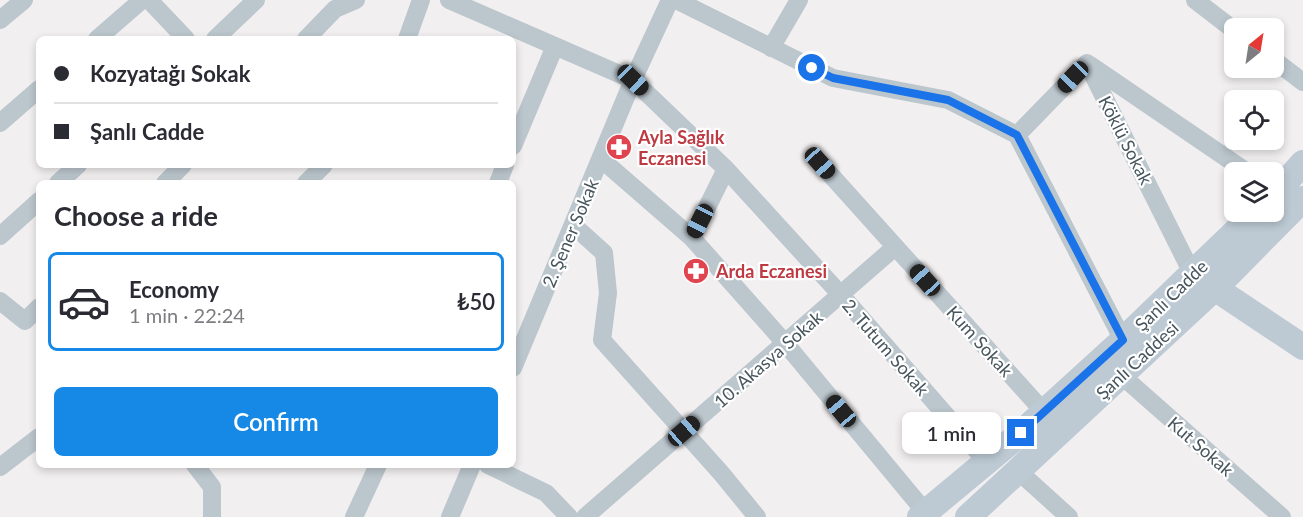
<!DOCTYPE html>
<meta charset="utf-8">
<style>
body{margin:0;font-family:Lato,sans-serif;background:#f2f2f3;color:#2b2b33;height:100vh;display:flex;flex-direction:column;font-size:22px;white-space:nowrap}
*{box-sizing:border-box;margin:0}
p{font-size:20px;color:#7c7c81}
.icon{flex:none;width:33px;height:33px;fill:none;stroke:currentColor;stroke-width:2;stroke-linecap:round;stroke-linejoin:round}
.map{position:relative;flex:1;overflow:hidden}
.side{position:absolute;left:36px;top:180px;width:480px;height:288px;display:flex;flex-direction:column;background:#fff;border-radius:9px;box-shadow:0 3px 9px #0003}
.side>*{flex:none}
.top-card{position:absolute;left:36px;top:36px;width:480px;height:132px;border-radius:9px;box-shadow:0 3px 9px #0003;display:grid;align-content:center;height:132px;padding:0 18px;background:#fff}
.needle{width:39px;rotate:30deg}
.tools{position:absolute;left:1224px;top:18px;display:grid;gap:12px}
.tools a{display:grid;place-items:center;width:60px;height:60px;border-radius:9px;background:#fff;box-shadow:0 3px 9px #0003;font-size:30px}
.end{position:absolute;width:27px;height:27px;margin:-14px;border:8px solid #1a73e8;background:#fff;box-shadow:0 0 0 3px #fff}
.from{border-radius:50%}
.bubble{position:absolute;height:42px;border-radius:9px;background:#fff;box-shadow:0 3px 9px #0003;font-size:20px;font-weight:600;line-height:42px;text-align:center}
.car{position:absolute;width:18px;height:36px;margin:-18px -9px;border-radius:8px;box-shadow:0 0 4px 2px #0007;background:linear-gradient(#222 24%,#8ab4d8 0 40%,#222 0 76%,#8ab4d8 0 86%,#222 0)}
.top-card b{display:flex;align-items:center;gap:21px;height:57px;font-size:22px}
.top-card b+b{border-top:2px solid #e1e1e2}
.top-card i{width:15px;height:15px;background:#2b2b33}
ul{padding:0;list-style:none}
li{display:flex;align-items:center;gap:18px;height:99px;margin:0 12px 9px;padding:0 6px;border:3px solid transparent;border-radius:9px}
li div{flex:1}
li b{display:block;font-size:22px}
li em{font-style:normal;font-weight:600}
li.active{border-color:#1689e6}
li>.icon{width:54px;height:54px;stroke-width:1.5}
h2{padding:0 18px;font-size:27px;line-height:72px}
.action{display:flex;gap:12px;margin-top:auto;padding:12px 18px}
.action a{flex:1;height:69px;border-radius:9px;background:#1689e6;color:#fff;font-size:24px;font-weight:600;line-height:69px;text-align:center}
.map>svg:first-child{display:block}
.lines{fill:none;stroke-linecap:round;stroke-linejoin:round}
.street{stroke:#bbc6cd;stroke-width:18}
.secondary{stroke:#bdcad4;stroke-width:26}
.route{stroke:#1a73e8;stroke-width:8}
.labels{text-anchor:middle;dominant-baseline:central;stroke-width:4.5;stroke-linejoin:round;paint-order:stroke}
.health-label{font-size:18px;font-weight:bold;fill:#be3a42;stroke:#fff;text-anchor:start}
.street-label{font-size:18px;fill:#47555d;stroke:#fff}
</style>
<div class="map">
<svg width="1303" height="517" viewBox="0 0 1303 517">
<rect width="100%" height="100%" fill="#f2eff0"/>
<g class="lines">
<path class="street" d="M 149,0 L 186,39
M 449,0 L 633,80 L 726,169 L 841,295 L 986,461
M 676,0 L 833,78 L 948,100 L 1017,135 L 1123,340
M 1195,0 L 1234,30
M 0,20 L 24,0
M 97,39 L 142,0
M 215,39 L 256,0
M 306,39 L 335,9 L 356,0
M 407,39 L 421,0
M 771,48 L 799,0
M 1274,60 L 1303,82
M 1090,65 L 1247,172
M 0,123 L 39,89
M 1017,135 L 1087,63 L 1193,275
M 513,146 L 555,46
M 601,159 L 692,238 L 785,343 L 926,513
M 820,163 L 1044,412
M 58,183 L 78,165
M 165,183 L 183,165
M 306,183 L 324,165
M 498,183 L 505,165
M 573,225 L 604,253 L 608,293 L 602,340 L 721,473 L 757,517
M 0,236 L 39,201
M 692,238 L 726,169
M 0,301 L 25,321 L 39,307
M 513,368 L 633,80 L 670,0
M 1121,375 L 1282,517
M 195,465 L 212,487 L 212,517
M 488,465 L 546,493 L 569,517
M 0,467 L 39,437
M 1017,470 L 1069,517
M 354,517 L 378,465
M 450,517 L 472,465
M 585,517 L 895,247"/>
<path class="secondary" d="M 1274,195 L 1303,163
M 1201,279 L 1303,347
M 920,517 L 1021,433 L 1123,340 L 1256,212
M 968,517 L 1216,287 L 1303,199"/>
</g>
<g class="lines">
<path class="route" d="M 812,68 L 833,78 L 948,100 L 1017,135 L 1123,340 L 1021,433"/>
</g>
<defs>
<g id="pharmacy-disc" transform="scale(1.35)"><circle r="9.5" fill="#e0444e" stroke="#fff"/><path d="M-2-6h4v4h4v4h-4v4h-4v-4h-4v-4h4Z" fill="#fff"/></g>
</defs>
<g fill-rule="evenodd">
<use href="#pharmacy-disc" x="619" y="147"/>
<use href="#pharmacy-disc" x="696" y="271"/>
</g>
<g class="labels">
<g class="health-label">
<text x="638" y="137">Ayla Sağlık<tspan x="638" dy="21">Eczanesi</tspan></text>
<text x="716" y="271">Arda Eczanesi</text>
</g>
<g class="street-label">
<text transform="translate(1126 140) rotate(63)">Köklü Sokak</text>
<text transform="translate(570 233) rotate(-67)">2. Şener Sokak</text>
<text transform="translate(1171 295) rotate(-44)">Şanlı Cadde</text>
<text transform="translate(980 341) rotate(48)">Kum Sokak</text>
<text transform="translate(886 347) rotate(49)">2. Tutum Sokak</text>
<text transform="translate(768 359) rotate(-41)">10. Akasya Sokak</text>
<text transform="translate(1137 360) rotate(-43)">Şanlı Caddesi</text>
<text transform="translate(1201 446) rotate(41)">Kut Sokak</text>
</g>
</g>
</svg>
<div class="tools">
<a><svg class="needle" viewBox="-14 -14 28 28"><path d="M0-13l5 13h-10z" fill="#e53935"/><path d="M0 13l5-13h-10z" fill="#7c7c81"/></svg></a>
<a><svg class="icon" aria-label="locate" viewBox="0 0 24 24"><circle cx="12" cy="12" r="6"/><path d="M12 2v4M12 18v4M2 12h4M18 12h4"/></svg></a>
<a><svg class="icon" aria-label="layers" viewBox="0 0 24 24"><path d="M12 4l9 5-9 5-9-5zM3 14l9 5 9-5"/></svg></a>
</div>
<i class="end from" style="left:812px;top:68px"></i>
<i class="end" style="left:1021px;top:433px"></i>
<div class="bubble" style="left:902px;top:412px;width:99px">1 min</div>
<i class="car" style="left:1073px;top:77px;rotate:224deg"></i>
<i class="car" style="left:633px;top:80px;rotate:134deg"></i>
<i class="car" style="left:820px;top:163px;rotate:138deg"></i>
<i class="car" style="left:700px;top:221px;rotate:207deg"></i>
<i class="car" style="left:925px;top:280px;rotate:318deg"></i>
<i class="car" style="left:841px;top:411px;rotate:320deg"></i>
<i class="car" style="left:684px;top:431px;rotate:49deg"></i>
<div class="top-card">
<b><i class="from"></i>Kozyatağı Sokak</b>
<b><i></i>Şanlı Cadde</b>
</div>
<section class="side">
<h2>Choose a ride</h2>
<ul>
<li class="active"><svg class="icon" aria-label="car" viewBox="0 0 24 24"><path d="M5 17H2v-5l4-1 3-4h7l3 4 3 1v5h-3M9 17h6M6 11h13"/><circle cx="7" cy="17" r="2"/><circle cx="17" cy="17" r="2"/></svg><div><b>Economy</b><p>1 min · 22:24</p></div><em>₺50</em></li>
</ul>
<div class="action"><a>Confirm</a></div>
</section>
</div>
